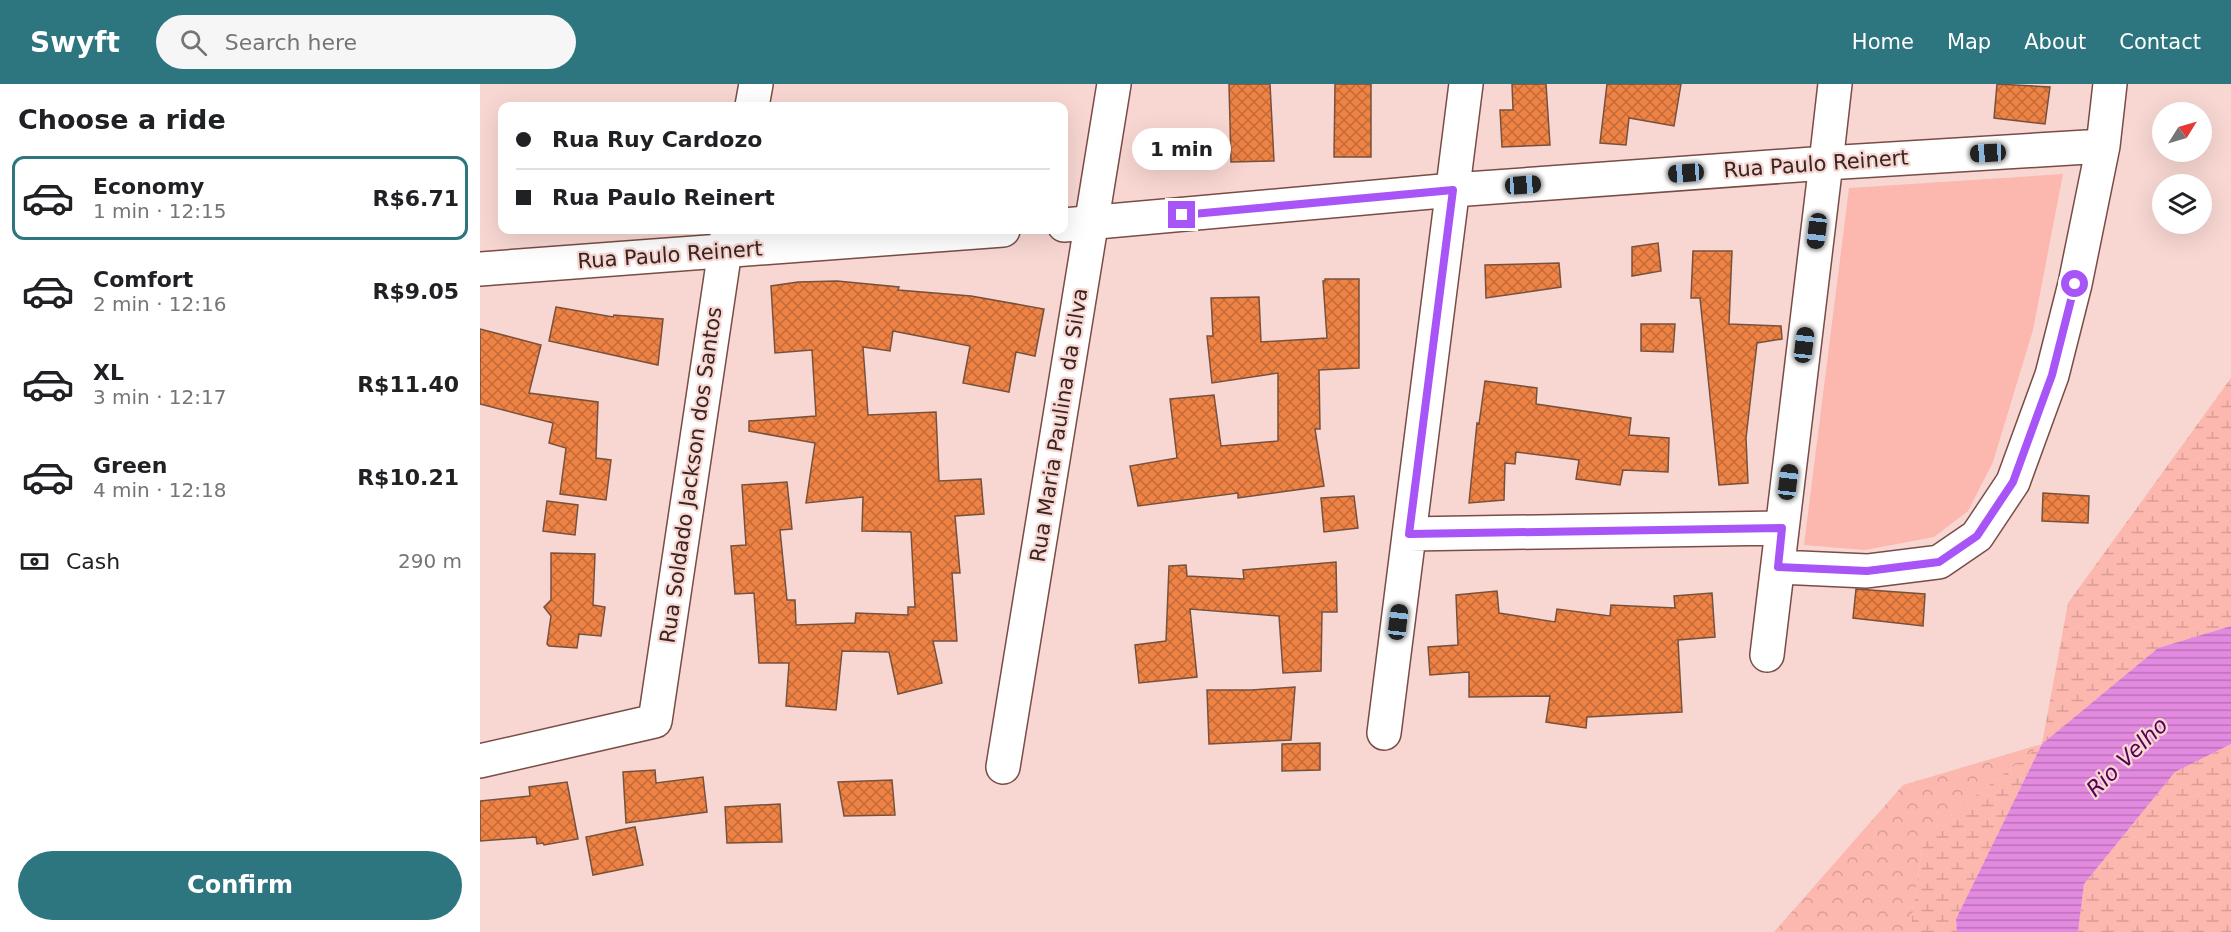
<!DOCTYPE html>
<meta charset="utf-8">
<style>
body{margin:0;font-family:"DejaVu Sans",sans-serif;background:#f6f6f6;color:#202124;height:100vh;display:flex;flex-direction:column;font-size:22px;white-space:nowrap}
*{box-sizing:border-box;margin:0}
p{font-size:20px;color:#757577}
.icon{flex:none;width:33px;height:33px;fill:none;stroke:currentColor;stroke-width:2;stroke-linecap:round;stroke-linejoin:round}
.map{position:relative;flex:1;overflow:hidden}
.drawer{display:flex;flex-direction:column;background:#fff;width:480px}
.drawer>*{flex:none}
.guide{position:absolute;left:18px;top:18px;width:570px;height:132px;border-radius:12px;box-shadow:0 6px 24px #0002;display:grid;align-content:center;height:132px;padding:0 18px;background:#fff}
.needle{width:39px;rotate:53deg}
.tools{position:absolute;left:1672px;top:18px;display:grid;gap:12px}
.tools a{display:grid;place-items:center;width:60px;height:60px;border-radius:50%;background:#fff;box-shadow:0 6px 24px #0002;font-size:30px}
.end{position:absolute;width:27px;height:27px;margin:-14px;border:8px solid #a855f7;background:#fff;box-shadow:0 0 0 3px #fff}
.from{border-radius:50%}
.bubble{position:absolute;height:42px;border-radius:21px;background:#fff;box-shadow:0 6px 24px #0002;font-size:20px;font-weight:700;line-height:42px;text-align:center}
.car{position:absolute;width:18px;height:36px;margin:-18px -9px;border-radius:8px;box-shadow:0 0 4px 2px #0007;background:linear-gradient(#222 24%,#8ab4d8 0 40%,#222 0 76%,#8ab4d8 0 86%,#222 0)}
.guide b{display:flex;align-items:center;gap:21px;height:57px;font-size:22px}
.guide b+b{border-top:2px solid #e0e0e0}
.guide i{width:15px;height:15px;background:#202124}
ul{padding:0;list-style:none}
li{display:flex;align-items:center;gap:18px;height:84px;margin:0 12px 9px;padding:0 6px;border:3px solid transparent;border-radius:12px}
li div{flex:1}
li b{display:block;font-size:22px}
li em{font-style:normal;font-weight:700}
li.active{border-color:#2d757f}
li>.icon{width:54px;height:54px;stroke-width:1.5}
h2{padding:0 18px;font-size:27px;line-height:72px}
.pay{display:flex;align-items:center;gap:15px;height:66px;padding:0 18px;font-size:22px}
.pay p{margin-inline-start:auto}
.action{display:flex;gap:12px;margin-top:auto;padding:12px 18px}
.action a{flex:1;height:69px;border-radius:36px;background:#2d757f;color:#fff;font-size:24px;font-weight:700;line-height:69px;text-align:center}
header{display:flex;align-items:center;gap:36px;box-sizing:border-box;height:84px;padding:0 30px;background:#2d757f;color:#fff}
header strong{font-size:28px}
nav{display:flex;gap:33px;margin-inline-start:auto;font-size:21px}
.search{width:420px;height:54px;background:#f6f6f6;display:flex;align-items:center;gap:15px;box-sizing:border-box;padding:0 21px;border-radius:33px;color:#757577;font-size:22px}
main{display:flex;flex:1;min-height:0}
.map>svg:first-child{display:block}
.green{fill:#fcb7ae}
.forest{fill:url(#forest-crowns)}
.wetland{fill:url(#wetland-marsh)}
.water{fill:url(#water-rules)}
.building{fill:url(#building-cross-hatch);stroke:#78513c;stroke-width:1.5}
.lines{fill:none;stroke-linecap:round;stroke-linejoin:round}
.street-casing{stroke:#794c46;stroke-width:36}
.secondary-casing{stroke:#794c46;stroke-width:36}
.street{stroke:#fff;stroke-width:33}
.secondary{stroke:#fff;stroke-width:33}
.route{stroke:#a855f7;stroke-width:8}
.labels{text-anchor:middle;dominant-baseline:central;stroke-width:4.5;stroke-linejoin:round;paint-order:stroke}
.street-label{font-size:21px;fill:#382421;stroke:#f8d7d2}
.water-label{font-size:22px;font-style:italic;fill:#550056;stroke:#f8d7d2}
</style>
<header>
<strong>Swyft</strong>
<div class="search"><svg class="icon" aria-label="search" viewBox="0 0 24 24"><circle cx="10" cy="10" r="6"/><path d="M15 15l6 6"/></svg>Search here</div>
<nav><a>Home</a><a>Map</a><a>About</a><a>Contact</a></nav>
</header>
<main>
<section class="drawer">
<h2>Choose a ride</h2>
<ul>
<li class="active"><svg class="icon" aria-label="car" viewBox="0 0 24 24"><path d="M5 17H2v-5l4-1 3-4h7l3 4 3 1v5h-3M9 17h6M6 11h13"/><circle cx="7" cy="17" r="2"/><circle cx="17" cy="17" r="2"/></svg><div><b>Economy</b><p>1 min · 12:15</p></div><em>R$6.71</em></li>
<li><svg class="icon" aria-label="car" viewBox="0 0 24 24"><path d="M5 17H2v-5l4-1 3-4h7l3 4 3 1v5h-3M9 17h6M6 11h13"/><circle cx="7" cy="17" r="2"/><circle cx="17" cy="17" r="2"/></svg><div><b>Comfort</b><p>2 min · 12:16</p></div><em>R$9.05</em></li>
<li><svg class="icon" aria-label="car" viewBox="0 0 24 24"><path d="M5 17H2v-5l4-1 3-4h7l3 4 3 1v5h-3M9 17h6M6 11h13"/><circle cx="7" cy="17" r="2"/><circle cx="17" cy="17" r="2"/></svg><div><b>XL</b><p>3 min · 12:17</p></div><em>R$11.40</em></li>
<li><svg class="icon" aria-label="car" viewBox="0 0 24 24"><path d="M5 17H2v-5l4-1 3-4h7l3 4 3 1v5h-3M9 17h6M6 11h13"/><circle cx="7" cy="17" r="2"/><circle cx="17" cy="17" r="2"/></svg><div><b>Green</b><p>4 min · 12:18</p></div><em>R$10.21</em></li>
</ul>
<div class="pay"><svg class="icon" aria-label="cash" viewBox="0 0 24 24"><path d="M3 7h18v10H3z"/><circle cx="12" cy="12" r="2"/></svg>Cash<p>290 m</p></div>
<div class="action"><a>Confirm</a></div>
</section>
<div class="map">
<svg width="1751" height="848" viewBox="0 0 1751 848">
<defs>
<pattern id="forest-crowns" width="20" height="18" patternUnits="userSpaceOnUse" patternTransform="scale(1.5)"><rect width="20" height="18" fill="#fcb7ae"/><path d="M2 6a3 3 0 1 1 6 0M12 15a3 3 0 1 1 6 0" fill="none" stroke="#d99d95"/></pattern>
<pattern id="wetland-marsh" width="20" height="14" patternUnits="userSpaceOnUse" patternTransform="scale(1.5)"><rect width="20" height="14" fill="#fcb7ae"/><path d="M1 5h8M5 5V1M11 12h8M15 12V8" fill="none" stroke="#d99d95"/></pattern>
<pattern id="water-rules" width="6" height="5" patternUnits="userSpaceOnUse" patternTransform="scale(1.5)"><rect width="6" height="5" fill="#e38ae0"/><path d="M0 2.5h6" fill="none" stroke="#b971b5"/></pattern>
<pattern id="building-cross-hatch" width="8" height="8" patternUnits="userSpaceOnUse" patternTransform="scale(1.5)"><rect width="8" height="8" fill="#ef8245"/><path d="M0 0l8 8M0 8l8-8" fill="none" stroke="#c36a39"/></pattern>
</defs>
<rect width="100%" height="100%" fill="#f8d7d2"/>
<path class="green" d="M 1583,90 L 1553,246 L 1513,378 L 1488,427 L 1454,453 L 1385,466 L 1324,461 L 1369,104 Z"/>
<path class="forest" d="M 1562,660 L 1444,752 L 1430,848 L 1294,848 L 1423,701 Z"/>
<path class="wetland" d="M 1751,294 L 1751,542 L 1678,564 L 1562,660 L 1476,835 L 1477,848 L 1430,848 L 1444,752 L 1562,660 L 1588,519 Z
M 1751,660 L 1751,848 L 1598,848 L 1604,800 L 1695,688 Z"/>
<path class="water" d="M 1751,542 L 1751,660 L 1695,688 L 1604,800 L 1598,848 L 1477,848 L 1476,835 L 1562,660 L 1678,564 Z"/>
<path class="building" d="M 749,0 L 790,0 L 794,77 L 751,78 Z
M 855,0 L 891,0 L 891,73 L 854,73 Z
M 1032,0 L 1066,0 L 1070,61 L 1022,63 L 1020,26 L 1033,26 Z
M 1127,0 L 1201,0 L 1194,42 L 1149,34 L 1146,61 L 1120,59 Z
M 1517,0 L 1570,3 L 1565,40 L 1514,34 Z
M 1178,159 L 1181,187 L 1152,192 L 1152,163 Z
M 1213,167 L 1252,167 L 1249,240 L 1301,242 L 1302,255 L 1277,259 L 1266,354 L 1268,399 L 1239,401 L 1220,214 L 1211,214 Z
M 1079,179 L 1081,203 L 1006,214 L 1005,181 Z
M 845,195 L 879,195 L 879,284 L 839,286 L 840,345 L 835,345 L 844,402 L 758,414 L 758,409 L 658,422 L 650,382 L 697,374 L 690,315 L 734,311 L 741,362 L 798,357 L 798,289 L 732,299 L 727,252 L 733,252 L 731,214 L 779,213 L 781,258 L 847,254 L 843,197 L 845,197 Z
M 357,197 L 419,203 L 418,206 L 491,212 L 564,225 L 555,272 L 536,268 L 529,308 L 483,299 L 490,262 L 413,247 L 410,267 L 383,263 L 388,331 L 456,328 L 459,397 L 501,395 L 504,430 L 475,432 L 480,489 L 472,489 L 477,557 L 453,557 L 462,599 L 418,610 L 409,568 L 362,567 L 356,626 L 306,622 L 309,579 L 279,579 L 274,509 L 255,510 L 251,462 L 266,461 L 262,401 L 307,398 L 312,445 L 300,446 L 307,516 L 315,516 L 316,541 L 375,539 L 376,529 L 428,531 L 428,523 L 435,523 L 431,448 L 382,447 L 383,413 L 326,419 L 335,359 L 269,347 L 269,337 L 336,332 L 332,266 L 295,269 L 291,202 L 318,198 Z
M 76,223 L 133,233 L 134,231 L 183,235 L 178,281 L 69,257 Z
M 1161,240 L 1195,240 L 1193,268 L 1161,267 Z
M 0,245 L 61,261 L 49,309 L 118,318 L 116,374 L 131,376 L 126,416 L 80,410 L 86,364 L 69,359 L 73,339 L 0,320 Z
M 1005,297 L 1057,304 L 1056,320 L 1151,334 L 1149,351 L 1189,354 L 1188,388 L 1143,386 L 1140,401 L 1096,395 L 1099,376 L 1036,368 L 1035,380 L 1025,379 L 1024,416 L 989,419 L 997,339 L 999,340 Z
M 1563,409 L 1609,412 L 1608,439 L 1562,437 Z
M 874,412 L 878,444 L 844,448 L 841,414 Z
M 67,417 L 98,421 L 95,451 L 63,447 Z
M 71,469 L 115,470 L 113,521 L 125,523 L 121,552 L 99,550 L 97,564 L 69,562 L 67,560 L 71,532 L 64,523 L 71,516 Z
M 856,478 L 857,528 L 842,528 L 841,587 L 803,589 L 799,532 L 710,525 L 717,593 L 659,599 L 655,561 L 686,557 L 689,482 L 706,481 L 707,492 L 764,495 L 763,486 Z
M 1376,505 L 1445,510 L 1443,542 L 1373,534 Z
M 1017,507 L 1019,529 L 1075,538 L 1077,525 L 1130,532 L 1131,521 L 1195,524 L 1194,512 L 1232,509 L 1235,553 L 1198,556 L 1202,628 L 1107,633 L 1106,644 L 1066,638 L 1070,612 L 989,613 L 989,588 L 950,591 L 948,563 L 978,561 L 976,511 Z
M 815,603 L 811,656 L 729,660 L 727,606 L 772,606 Z
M 840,659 L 840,686 L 802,687 L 802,660 Z
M 175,686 L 176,699 L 223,693 L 227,728 L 146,739 L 143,688 Z
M 412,696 L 415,731 L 364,732 L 358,698 Z
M 87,698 L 98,755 L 64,761 L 63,759 L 57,760 L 56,753 L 0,757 L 0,717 L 50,712 L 49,703 Z
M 300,720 L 302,758 L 247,759 L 245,723 Z
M 155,743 L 163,781 L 113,791 L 106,753 Z"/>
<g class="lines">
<g class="street-casing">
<path id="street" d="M 272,22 L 276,0
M 929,450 L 1302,444
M 1298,483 L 1387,487 L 1459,478 L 1497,452 L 1533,398 L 1572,291 L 1595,200 L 1623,62 L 1630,0
M 1287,571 L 1346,79 L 1623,62
M 904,649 L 986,0
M 0,677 L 175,637 L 248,146
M 523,683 L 634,0"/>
</g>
<g class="secondary-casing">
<path id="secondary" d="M 584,141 L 973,106 L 1346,79 L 1355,0
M 0,185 L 523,146"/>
</g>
<use href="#street" class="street"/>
<use href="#secondary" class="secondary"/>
</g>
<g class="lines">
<path class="route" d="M 702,131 L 973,106 L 929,450 L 1302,444 L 1298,483 L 1387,487 L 1459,478 L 1497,452 L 1533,398 L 1572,291 L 1595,200"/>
</g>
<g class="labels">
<g class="street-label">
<text transform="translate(1336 80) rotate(-4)">Rua Paulo Reinert</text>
<text transform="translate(190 171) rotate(-4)">Rua Paulo Reinert</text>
<text transform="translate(579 341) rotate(-81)">Rua Maria Paulina da Silva</text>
<text transform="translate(211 391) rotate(-82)">Rua Soldado Jackson dos Santos</text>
</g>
<g class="water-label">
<text transform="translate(1647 673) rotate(-44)">Rio Velho</text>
</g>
</g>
</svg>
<div class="tools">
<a><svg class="needle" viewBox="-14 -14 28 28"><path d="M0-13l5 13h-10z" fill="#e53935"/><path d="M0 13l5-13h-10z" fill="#757577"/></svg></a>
<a><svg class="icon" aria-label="layers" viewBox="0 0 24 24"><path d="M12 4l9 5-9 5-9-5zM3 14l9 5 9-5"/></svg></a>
</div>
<i class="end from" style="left:1595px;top:200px"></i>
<i class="end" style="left:702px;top:131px"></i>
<div class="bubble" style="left:652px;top:44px;width:99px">1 min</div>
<i class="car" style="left:1508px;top:69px;rotate:267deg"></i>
<i class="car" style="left:1206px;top:89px;rotate:266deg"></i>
<i class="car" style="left:1043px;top:101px;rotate:86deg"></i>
<i class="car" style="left:1337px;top:147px;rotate:187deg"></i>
<i class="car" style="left:1324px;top:261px;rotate:7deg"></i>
<i class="car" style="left:1308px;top:398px;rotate:7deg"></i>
<i class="car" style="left:918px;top:538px;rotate:7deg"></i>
<div class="guide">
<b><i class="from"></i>Rua Ruy Cardozo</b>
<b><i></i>Rua Paulo Reinert</b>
</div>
</div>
</main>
